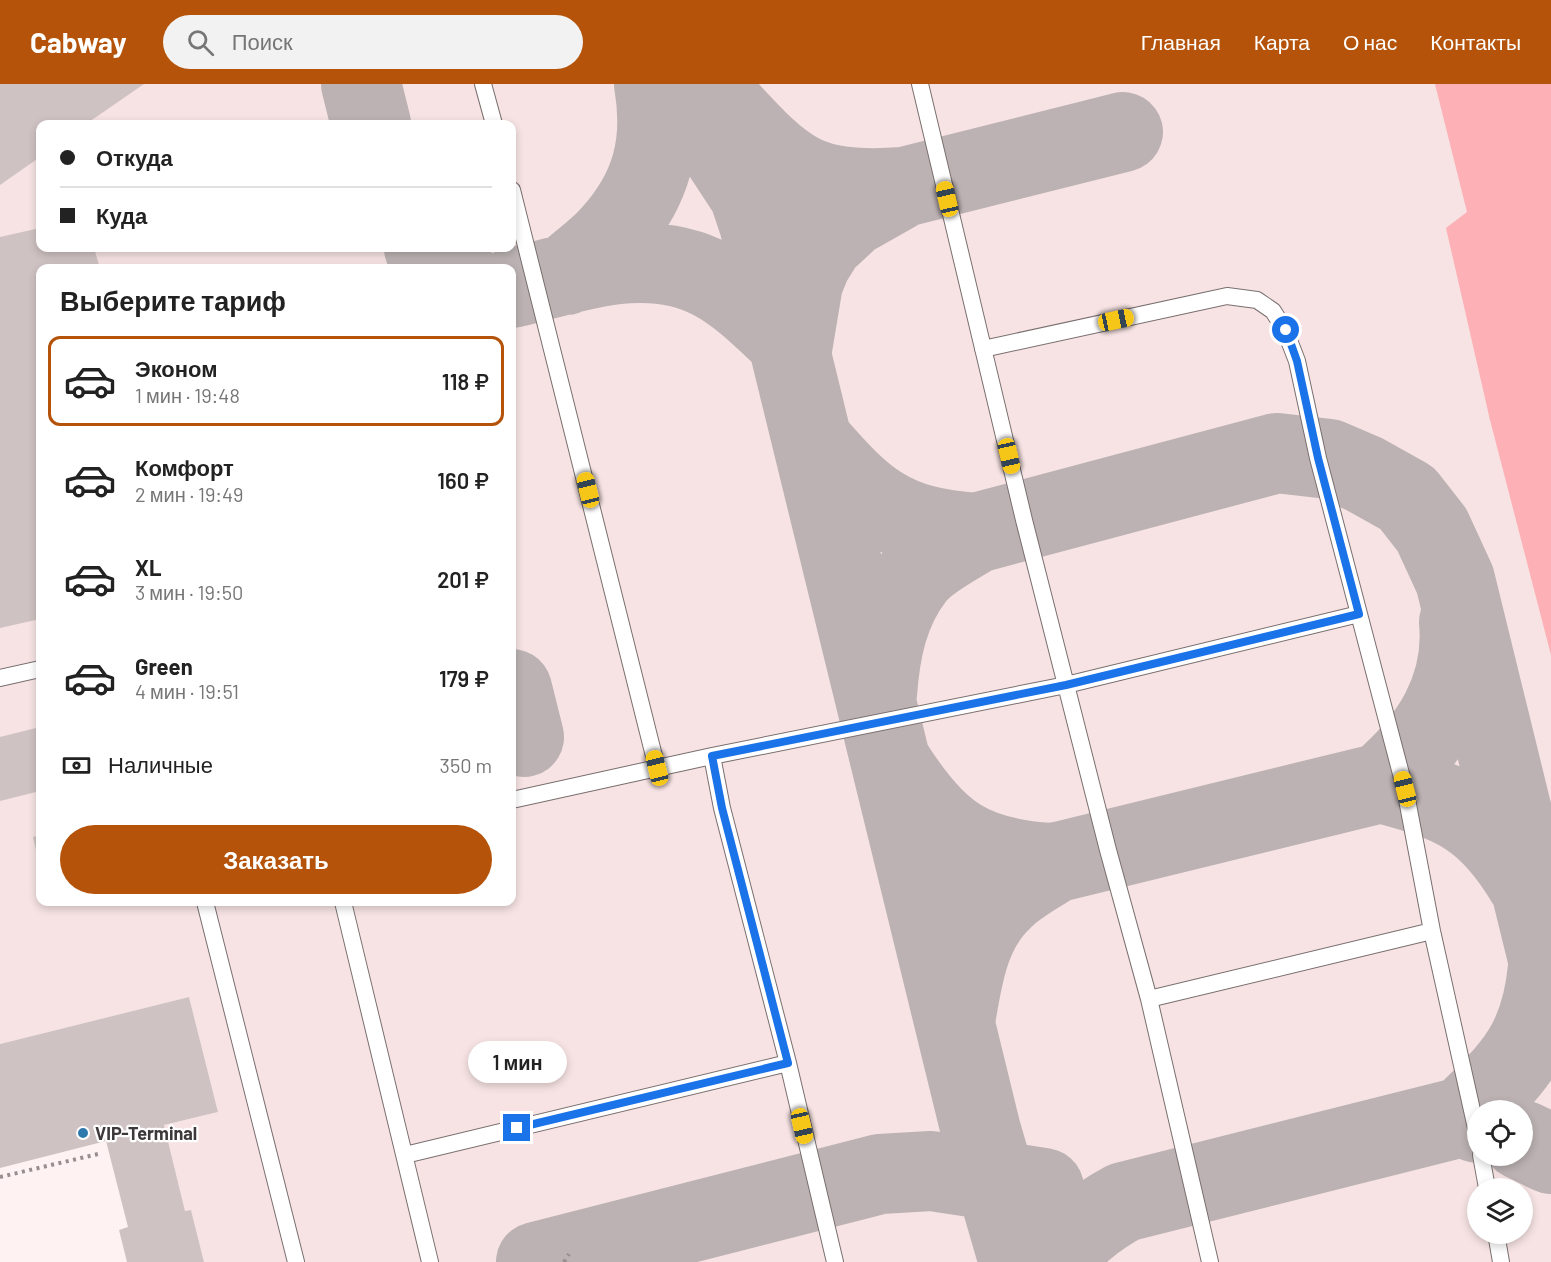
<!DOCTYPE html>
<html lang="ru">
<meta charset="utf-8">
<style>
body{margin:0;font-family:Barlow,sans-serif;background:#f2f2f2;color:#222;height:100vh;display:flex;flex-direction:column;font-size:22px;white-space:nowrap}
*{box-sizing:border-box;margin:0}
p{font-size:20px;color:#767676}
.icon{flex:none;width:33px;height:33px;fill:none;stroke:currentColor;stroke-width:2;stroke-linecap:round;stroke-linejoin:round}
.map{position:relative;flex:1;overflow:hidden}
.panel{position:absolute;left:36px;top:180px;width:480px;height:642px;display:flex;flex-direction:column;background:#fff;border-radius:12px;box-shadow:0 3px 9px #0003}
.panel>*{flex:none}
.guide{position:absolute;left:36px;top:36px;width:480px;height:132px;border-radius:12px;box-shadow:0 3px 9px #0003;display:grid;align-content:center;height:132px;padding:0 24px;background:#fff}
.controls{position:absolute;left:1467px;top:1016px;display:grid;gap:12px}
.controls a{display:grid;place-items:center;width:66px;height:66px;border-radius:50%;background:#fff;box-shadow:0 3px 9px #0003;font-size:30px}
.end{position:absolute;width:27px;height:27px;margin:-14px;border:8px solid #1a73e8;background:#fff;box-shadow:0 0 0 3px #fff}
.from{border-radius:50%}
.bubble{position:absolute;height:42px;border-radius:21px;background:#fff;box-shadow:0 3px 9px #0003;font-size:20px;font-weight:600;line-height:42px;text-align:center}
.car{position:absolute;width:18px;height:36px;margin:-18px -9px;border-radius:8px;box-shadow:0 0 4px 2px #0007;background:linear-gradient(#f5c518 24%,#345 0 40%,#f5c518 0 76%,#345 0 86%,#f5c518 0)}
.guide b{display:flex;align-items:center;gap:21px;height:57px;font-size:22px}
.guide b+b{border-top:2px solid #e0e0e0}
.guide i{width:15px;height:15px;background:#222}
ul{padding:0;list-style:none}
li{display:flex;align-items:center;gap:18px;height:90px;margin:0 12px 9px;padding:0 12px;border:3px solid transparent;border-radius:12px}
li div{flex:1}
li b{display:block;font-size:22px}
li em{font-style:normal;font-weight:600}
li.active{border-color:#b45309}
li>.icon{width:54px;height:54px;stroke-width:1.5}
h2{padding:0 24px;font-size:27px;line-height:72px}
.pay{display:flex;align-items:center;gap:15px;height:66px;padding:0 24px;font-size:22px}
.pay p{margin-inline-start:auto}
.primary-button{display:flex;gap:12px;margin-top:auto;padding:12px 24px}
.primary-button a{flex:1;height:69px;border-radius:36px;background:#b45309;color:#fff;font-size:24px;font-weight:600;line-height:69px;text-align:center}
header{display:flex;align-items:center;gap:36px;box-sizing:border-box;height:84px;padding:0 30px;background:#b45309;color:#fff}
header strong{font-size:28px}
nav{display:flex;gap:33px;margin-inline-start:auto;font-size:21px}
.search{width:420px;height:54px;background:#f2f2f2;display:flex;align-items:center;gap:15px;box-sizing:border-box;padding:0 21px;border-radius:33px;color:#767676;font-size:22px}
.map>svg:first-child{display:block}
.built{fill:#f7e3e3;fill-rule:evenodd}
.green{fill:#fdb0b5}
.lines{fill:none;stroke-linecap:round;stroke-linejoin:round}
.taxiway{stroke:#bcb2b3;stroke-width:80}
.building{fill:#cfc2c3}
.service-casing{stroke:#7a6f6f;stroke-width:18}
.path{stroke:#978e8f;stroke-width:4;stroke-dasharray:3 4.5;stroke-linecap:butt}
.service{stroke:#fff;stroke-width:16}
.route{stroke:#1a73e8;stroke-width:8}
.poi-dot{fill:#2e79ac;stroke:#fff;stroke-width:2}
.labels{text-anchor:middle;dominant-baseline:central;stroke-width:4.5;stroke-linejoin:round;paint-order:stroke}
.poi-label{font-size:18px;font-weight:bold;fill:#3d3839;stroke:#fff;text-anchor:start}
</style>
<header>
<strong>Cabway</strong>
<div class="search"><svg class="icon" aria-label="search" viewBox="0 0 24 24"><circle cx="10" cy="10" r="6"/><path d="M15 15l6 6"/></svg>Поиск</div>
<nav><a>Главная</a><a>Карта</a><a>О нас</a><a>Контакты</a></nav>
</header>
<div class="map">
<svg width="1551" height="1178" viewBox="0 0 1551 1178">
<rect width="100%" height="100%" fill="#fff2f3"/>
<path class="built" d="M 0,0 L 1551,0 L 1551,1178 L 204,1178 L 191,1126 L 185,1127 L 164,1041 L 218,1028 L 189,913 L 0,960 ZM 40,40 L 512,40 L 512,164 L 40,164 ZM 40,184 L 512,184 L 512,818 L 40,818 ZM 1478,1026 L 1522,1026 L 1522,1071 L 1478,1071 ZM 1478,1104 L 1522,1104 L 1522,1149 L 1478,1149 Z"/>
<path class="green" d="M 1435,0 L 1551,0 L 1551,571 L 1490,336 L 1446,144 L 1467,128 Z"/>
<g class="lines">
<path class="taxiway" d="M 361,0 L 371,40
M 677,0 L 749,110 L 759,140 L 981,1047 L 1019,1178
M 720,17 C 785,87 803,110 904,103
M 424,164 L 455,184
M 566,191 C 580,178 598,166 611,151 C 652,106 664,59 654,0
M 512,204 C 578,188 648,161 713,196 C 741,211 765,236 788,257
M 792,265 L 803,199 L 811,179 L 824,158 L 851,133 L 904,103 L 1123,48
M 812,357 C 865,418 892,443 976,449
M 512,605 L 524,653
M 877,610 C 880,568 888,526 915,492 C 930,474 956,462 976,449 L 1277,369 L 1329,375 L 1364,390 L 1407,414 L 1432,446 L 1455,496 L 1551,887
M 893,681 C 937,750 971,775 1054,779 L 1381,699 C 1430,657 1465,605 1459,538
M 1381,699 C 1454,718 1487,732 1527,799
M 955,938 C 962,894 969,845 1004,814 C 1018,800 1038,790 1054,779
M 1478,1039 L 1463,1033 C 1515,984 1541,957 1548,883
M 1522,1056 L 1551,1070
M 536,1178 L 880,1090 L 931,1087 L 1044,1104
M 1052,1178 C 1074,1152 1094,1134 1124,1118 L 1478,1029"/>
</g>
<path class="building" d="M 0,0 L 144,0 L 86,40 L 40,40 L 40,73 L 0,101 Z
M 40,144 L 40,164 L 94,164 L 100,184 L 40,184 L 40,535 L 0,544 L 0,153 Z
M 40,643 L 40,707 L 0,717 L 0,653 Z
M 40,751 L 40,783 L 33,753 Z
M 189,913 L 218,1028 L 164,1041 L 185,1127 L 191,1126 L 204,1178 L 127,1178 L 119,1146 L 128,1143 L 106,1057 L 0,1084 L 0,960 Z"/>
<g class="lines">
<g class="service-casing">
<path id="service" d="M 483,0 L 494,40
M 920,0 L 1024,436 L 1108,766 L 1149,915 L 1210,1178
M 512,106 L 657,684
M 983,265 L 1227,212 L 1257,216 L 1273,227 L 1285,246 L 1297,277 L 1318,374 L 1405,705 L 1432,847 L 1478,1053
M 0,594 L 40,585
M 712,672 L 722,724 L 788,979 L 835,1178
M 512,716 L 712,672 L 1066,601 L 1359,530
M 205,818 L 296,1178
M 343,818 L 430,1178
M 1149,915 L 1432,847
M 405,1071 L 788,979
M 1481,1071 L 1487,1104
M 1496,1149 L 1501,1178"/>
</g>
<path class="path" d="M 0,1093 L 98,1070
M 564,1178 L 569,1170"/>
<use href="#service" class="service"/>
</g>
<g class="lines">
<path class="route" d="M 517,1044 L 788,979 L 722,724 L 712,672 L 1066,601 L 1359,530 L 1318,374 L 1297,277 L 1286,246"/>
</g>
<circle class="poi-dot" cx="83" cy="1049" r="6"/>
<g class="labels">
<g class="poi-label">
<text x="95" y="1049">VIP-Terminal</text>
</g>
</g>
</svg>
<div class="controls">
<a><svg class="icon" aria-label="locate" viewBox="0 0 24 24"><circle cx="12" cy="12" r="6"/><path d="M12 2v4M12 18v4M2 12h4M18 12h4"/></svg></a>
<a><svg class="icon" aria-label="layers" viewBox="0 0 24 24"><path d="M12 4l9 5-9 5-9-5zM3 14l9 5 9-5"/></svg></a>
</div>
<i class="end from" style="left:1286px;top:246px"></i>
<i class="end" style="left:517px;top:1044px"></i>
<div class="bubble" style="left:468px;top:957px;width:99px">1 мин</div>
<i class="car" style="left:947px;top:115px;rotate:347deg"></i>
<i class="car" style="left:1116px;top:236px;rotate:78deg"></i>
<i class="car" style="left:1009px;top:372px;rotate:167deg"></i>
<i class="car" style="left:588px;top:406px;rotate:346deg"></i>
<i class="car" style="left:657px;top:684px;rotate:346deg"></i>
<i class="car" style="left:1405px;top:705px;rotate:346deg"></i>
<i class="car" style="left:802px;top:1042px;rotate:167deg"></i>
<div class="guide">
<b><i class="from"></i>Откуда</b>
<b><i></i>Куда</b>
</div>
<section class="panel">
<h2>Выберите тариф</h2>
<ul>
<li class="active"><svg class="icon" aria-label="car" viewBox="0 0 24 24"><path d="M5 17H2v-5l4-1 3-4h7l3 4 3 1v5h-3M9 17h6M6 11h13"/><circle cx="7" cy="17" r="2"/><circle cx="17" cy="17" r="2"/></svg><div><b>Эконом</b><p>1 мин · 19:48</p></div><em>118 ₽</em></li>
<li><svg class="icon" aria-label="car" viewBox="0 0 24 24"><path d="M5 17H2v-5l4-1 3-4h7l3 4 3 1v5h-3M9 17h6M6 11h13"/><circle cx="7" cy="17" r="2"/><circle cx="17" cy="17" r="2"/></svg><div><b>Комфорт</b><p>2 мин · 19:49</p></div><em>160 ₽</em></li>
<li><svg class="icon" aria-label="car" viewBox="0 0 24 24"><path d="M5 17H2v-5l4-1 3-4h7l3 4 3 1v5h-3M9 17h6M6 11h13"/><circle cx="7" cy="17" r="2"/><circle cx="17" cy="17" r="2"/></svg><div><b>XL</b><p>3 мин · 19:50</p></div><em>201 ₽</em></li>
<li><svg class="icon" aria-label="car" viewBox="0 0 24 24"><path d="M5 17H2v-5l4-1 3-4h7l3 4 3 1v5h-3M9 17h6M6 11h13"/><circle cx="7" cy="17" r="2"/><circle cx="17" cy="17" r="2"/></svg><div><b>Green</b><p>4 мин · 19:51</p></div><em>179 ₽</em></li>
</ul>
<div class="pay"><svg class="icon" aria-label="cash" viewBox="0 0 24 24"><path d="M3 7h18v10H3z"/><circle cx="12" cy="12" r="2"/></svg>Наличные<p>350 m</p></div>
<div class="primary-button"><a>Заказать</a></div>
</section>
</div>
